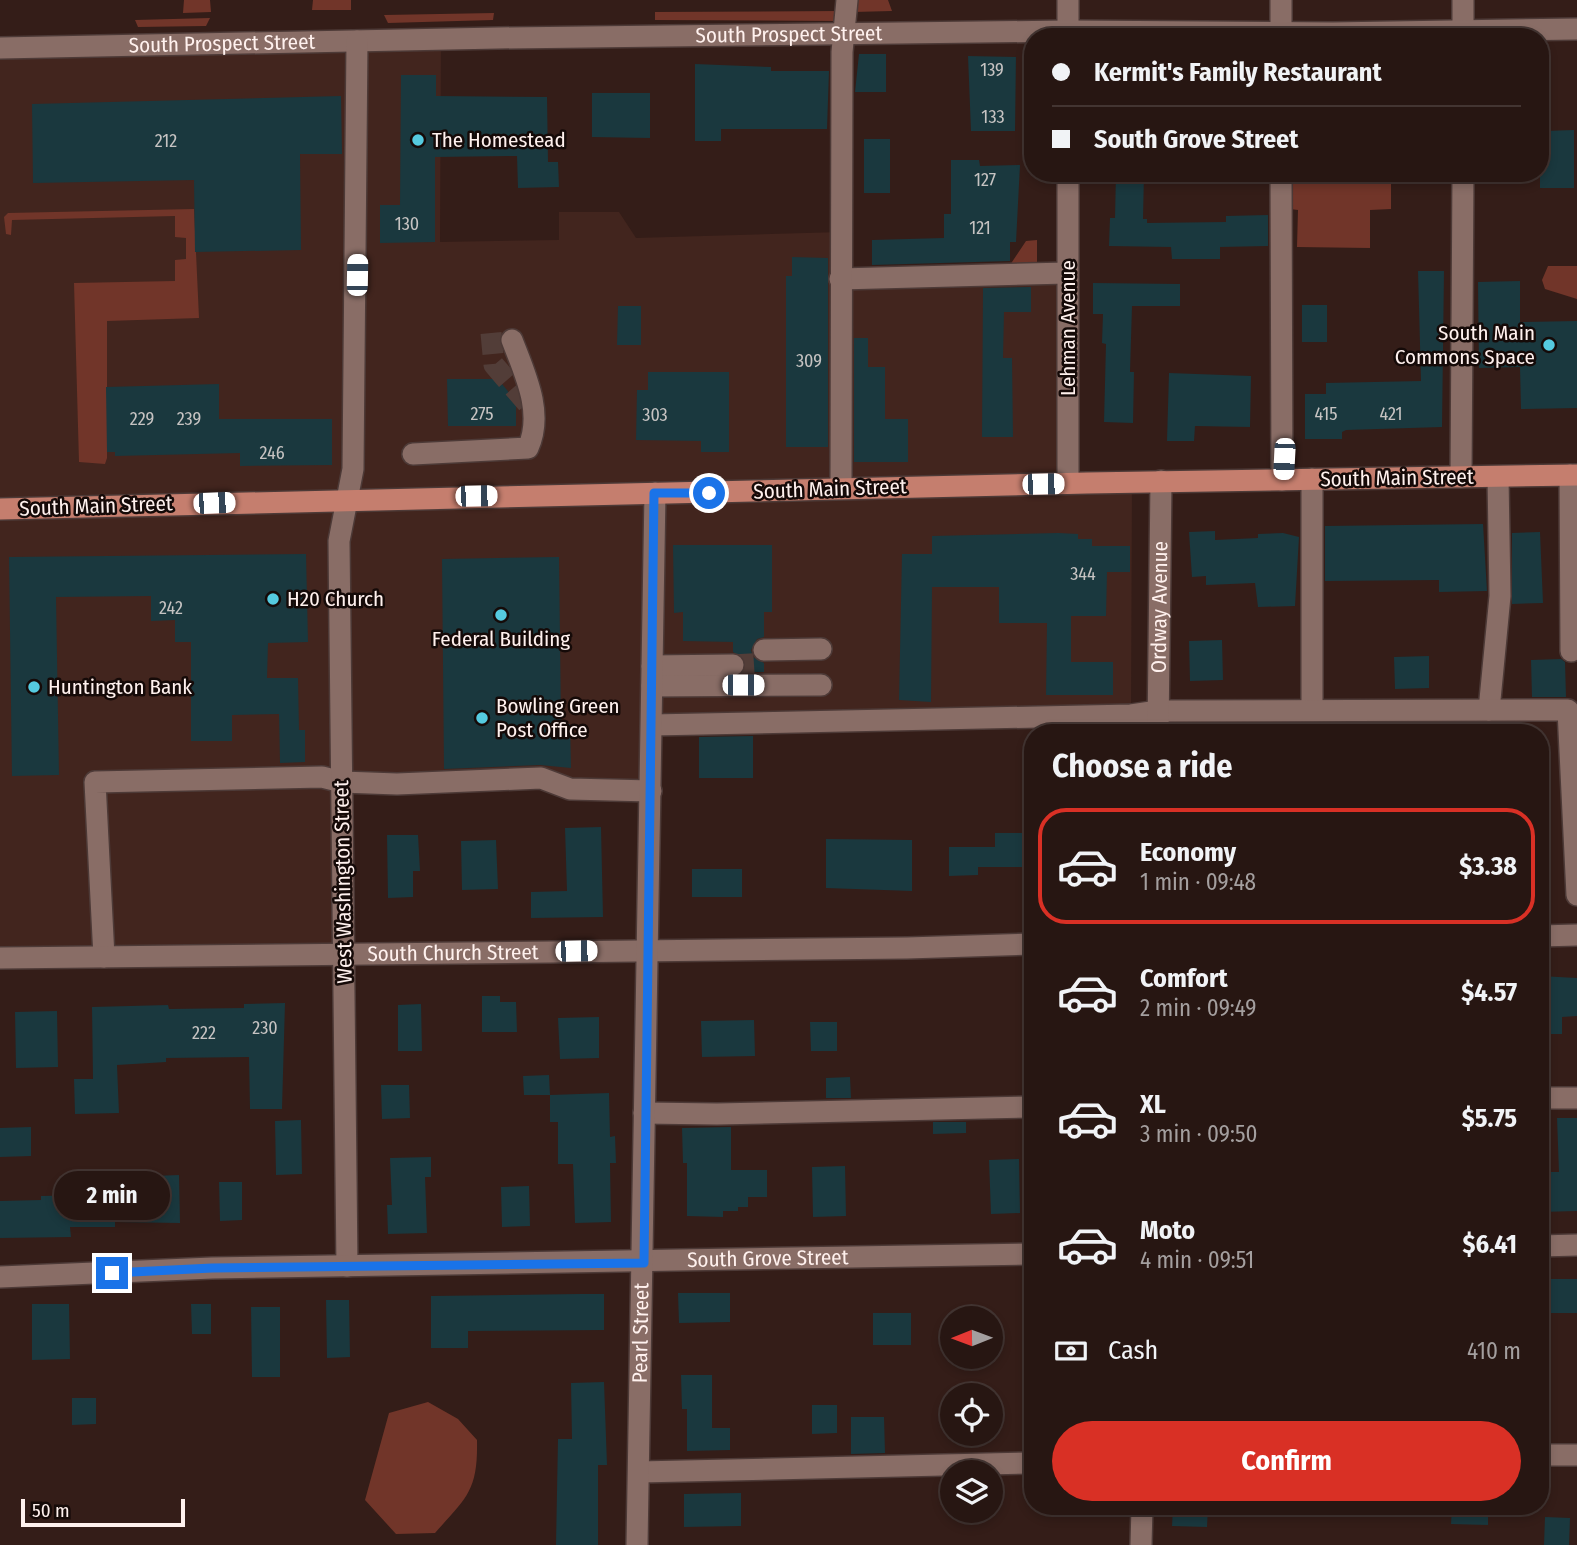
<!DOCTYPE html>
<meta charset="utf-8">
<style>
body{margin:0;font-family:"Fira Sans Condensed",sans-serif;background:#2f1f1b;color:#f1f3f6;height:100vh;display:flex;flex-direction:column;font-size:26px;white-space:nowrap}
*{box-sizing:border-box;margin:0}
p{font-size:23px;color:#a49f9f}
.icon{flex:none;width:38px;height:38px;fill:none;stroke:currentColor;stroke-width:2;stroke-linecap:round;stroke-linejoin:round}
.map{position:relative;flex:1;overflow:hidden}
.sheet{position:absolute;left:1024px;top:724px;width:525px;height:791px;display:flex;flex-direction:column;background:#271612;border-radius:28px;box-shadow:0 4px 10px #0003,0 0 0 2px #433532}
.sheet>*{flex:none}
.banner{position:absolute;left:1024px;top:28px;width:525px;height:154px;border-radius:28px;box-shadow:0 4px 10px #0003,0 0 0 2px #433532;display:grid;align-content:center;height:154px;padding:0 28px;background:#271612}
.needle{width:46px;rotate:269deg}
.tools{position:absolute;left:940px;top:1306px;display:grid;gap:14px}
.tools a{display:grid;place-items:center;width:63px;height:63px;border-radius:50%;background:#271612;box-shadow:0 4px 10px #0003,0 0 0 2px #433532;font-size:35px}
.scale{position:absolute;left:21px;bottom:18px;width:164px;box-sizing:border-box;padding-left:7px;border:4px solid #fff1ee;border-top:0;font-size:19px;line-height:24px;white-space:nowrap;color:#fff1ee;-webkit-text-stroke:5px #150a08;paint-order:stroke}
.end{position:absolute;width:32px;height:32px;margin:-16px;border:9px solid #1a73e8;background:#fff;box-shadow:0 0 0 4px #fff}
.from{border-radius:50%}
.bubble{position:absolute;height:49px;border-radius:24px;background:#271612;box-shadow:0 4px 10px #0003,0 0 0 2px #433532;font-size:23px;font-weight:700;line-height:49px;text-align:center}
.car{position:absolute;width:21px;height:42px;margin:-21px -10px;border-radius:9px;box-shadow:0 0 5px 2px #0007;background:linear-gradient(#fff 24%,#345 0 40%,#fff 0 76%,#345 0 86%,#fff 0)}
.banner b{display:flex;align-items:center;gap:24px;height:66px;font-size:26px}
.banner b+b{border-top:2px solid #433532}
.banner i{width:18px;height:18px;background:#f1f3f6}
ul{padding:0;list-style:none}
li{display:flex;align-items:center;gap:21px;height:116px;margin:0 14px 10px;padding:0 14px;border:4px solid transparent;border-radius:28px}
li div{flex:1}
li b{display:block;font-size:26px}
li em{font-style:normal;font-weight:700}
li.selected{border-color:#d93025}
li>.icon{width:63px;height:63px;stroke-width:1.5}
h2{padding:0 28px;font-size:32px;line-height:84px}
.pay{display:flex;align-items:center;gap:18px;height:77px;padding:0 28px;font-size:26px}
.pay p{margin-inline-start:auto}
.cta{display:flex;gap:14px;margin-top:auto;padding:14px 28px}
.cta a{flex:1;height:80px;border-radius:42px;background:#d93025;color:#fff;font-size:28px;font-weight:700;line-height:80px;text-align:center}
.map>svg:first-child{display:block}
.built{fill:#42251e}
.green{fill:#713529}
.building{fill:#1a383e}
.lines{fill:none;stroke-linecap:round;stroke-linejoin:round}
.minor-tunnel{stroke:#523d38;stroke-width:21;stroke-dasharray:21 10;stroke-linecap:butt}
.minor-casing{stroke:#4d3a37;stroke-width:24}
.major-casing{stroke:#4d3a37;stroke-width:24}
.minor{stroke:#896d66;stroke-width:21}
.major{stroke:#c57e6e;stroke-width:21}
.route{stroke:#1a73e8;stroke-width:9}
.poi-dot{fill:#55cadf;stroke:#150a08;stroke-width:2.5}
.labels{text-anchor:middle;dominant-baseline:central;stroke-width:5;stroke-linejoin:round;paint-order:stroke}
.number-label{font-size:18px;fill:#c6c3c2}
.street-label{font-size:21px;fill:#fff1ee;stroke:#150a08}
.poi-label{font-size:21px;fill:#fff1ee;stroke:#150a08;text-anchor:start}
</style>
<div class="map">
<svg width="1577" height="1545" viewBox="0 0 1577 1545">
<rect width="100%" height="100%" fill="#341d18"/>
<path class="built" d="M 441,38 L 440,242 L 559,240 L 559,212 L 619,212 L 636,238 L 841,232 L 840,278 L 1067,273 L 1068,483 L 1132,482 L 1131,715 L 652,725 L 651,791 L 342,782 L 344,955 L 0,958 L 0,48 Z"/>
<path class="green" d="M 184,0 L 210,0 L 211,12 L 183,13 Z
M 313,0 L 351,0 L 351,10 L 312,10 Z
M 853,0 L 888,0 L 892,11 L 853,12 Z
M 841,11 L 837,21 L 655,20 L 655,12 Z
M 494,13 L 493,20 L 388,23 L 384,15 Z
M 210,18 L 206,26 L 138,27 L 135,20 Z
M 1290,173 L 1391,173 L 1391,209 L 1370,210 L 1370,248 L 1297,247 L 1298,210 L 1290,209 Z
M 194,209 L 199,318 L 107,321 L 107,458 L 105,464 L 79,462 L 74,283 L 175,281 L 175,260 L 186,259 L 186,238 L 175,237 L 175,216 L 12,220 L 11,235 L 6,234 L 4,217 L 8,213 Z
M 1037,240 L 1037,268 L 1008,268 L 1026,241 Z
M 1548,266 L 1577,266 L 1577,299 L 1545,289 L 1542,280 Z
M 428,1402 L 458,1419 L 477,1440 C 478,1491 467,1497 435,1533 L 396,1534 L 365,1500 L 389,1413 Z"/>
<path class="building" d="M 859,54 L 886,54 L 886,92 L 855,92 Z
M 968,56 L 1016,57 L 1015,131 L 971,131 Z
M 695,64 L 771,67 L 771,71 L 829,71 L 827,129 L 721,129 L 721,141 L 695,141 Z
M 401,75 L 436,75 L 436,96 L 547,97 L 548,162 L 558,162 L 559,187 L 518,188 L 517,156 L 435,157 L 435,242 L 380,243 L 380,205 L 400,205 Z
M 592,93 L 650,93 L 650,138 L 592,137 Z
M 341,96 L 342,154 L 300,154 L 301,250 L 195,252 L 194,180 L 33,183 L 32,104 Z
M 1574,130 L 1574,188 L 1540,188 L 1540,163 L 1545,163 L 1544,131 Z
M 864,139 L 890,139 L 890,193 L 864,193 Z
M 951,160 L 979,160 L 980,166 L 1020,165 L 1016,242 L 1010,242 L 1010,261 L 872,265 L 872,240 L 944,238 L 944,214 L 951,214 Z
M 1116,173 L 1144,173 L 1143,219 L 1147,219 L 1147,223 L 1226,222 L 1226,216 L 1268,215 L 1268,246 L 1220,247 L 1220,259 L 1172,259 L 1171,247 L 1109,246 L 1110,218 L 1115,218 Z
M 792,257 L 828,258 L 828,447 L 786,447 L 786,276 L 792,276 Z
M 1418,271 L 1444,271 L 1442,427 L 1346,430 L 1342,432 L 1342,439 L 1305,439 L 1305,394 L 1326,394 L 1326,383 L 1421,381 Z
M 1520,281 L 1520,322 L 1577,321 L 1577,408 L 1521,409 L 1520,367 L 1479,368 L 1478,282 Z
M 1093,283 L 1180,284 L 1180,306 L 1132,306 L 1130,372 L 1134,372 L 1133,423 L 1104,422 L 1106,344 L 1102,343 L 1103,314 L 1093,314 Z
M 1031,287 L 1031,312 L 1004,312 L 1003,358 L 1012,358 L 1013,437 L 982,437 L 983,288 Z
M 1302,305 L 1327,305 L 1327,342 L 1302,342 Z
M 618,306 L 641,306 L 641,345 L 617,345 Z
M 854,338 L 868,338 L 868,367 L 885,367 L 885,419 L 908,419 L 908,462 L 854,462 Z
M 648,372 L 729,372 L 729,452 L 701,452 L 701,441 L 636,440 L 637,390 L 648,390 Z
M 1169,373 L 1251,376 L 1250,427 L 1195,426 L 1194,441 L 1167,441 Z
M 447,379 L 498,379 L 516,401 L 516,426 L 448,426 Z
M 219,384 L 219,419 L 332,419 L 332,465 L 240,466 L 240,453 L 115,456 L 115,452 L 107,452 L 106,387 Z
M 1483,524 L 1487,591 L 1439,592 L 1439,580 L 1325,581 L 1325,526 Z
M 1215,531 L 1215,540 L 1258,538 L 1258,534 L 1283,533 L 1299,537 L 1295,606 L 1258,607 L 1255,583 L 1206,585 L 1206,576 L 1192,577 L 1189,532 Z
M 1540,532 L 1543,603 L 1512,604 L 1512,533 Z
M 1058,533 L 1078,534 L 1078,539 L 1092,539 L 1092,546 L 1130,546 L 1130,572 L 1107,572 L 1106,616 L 1071,616 L 1071,662 L 1113,662 L 1113,695 L 1046,695 L 1047,623 L 999,623 L 999,587 L 932,587 L 931,702 L 899,700 L 902,554 L 932,554 L 932,536 Z
M 673,545 L 772,545 L 772,612 L 764,612 L 764,637 L 757,639 L 751,650 L 753,657 L 764,663 L 764,672 L 744,672 L 745,659 L 733,652 L 733,642 L 683,641 L 683,612 L 674,613 Z
M 306,554 L 308,642 L 268,643 L 267,678 L 298,678 L 299,730 L 305,730 L 305,762 L 280,763 L 279,714 L 232,715 L 232,741 L 191,741 L 191,642 L 175,642 L 175,620 L 151,621 L 151,596 L 56,597 L 59,775 L 12,776 L 9,557 Z
M 559,557 L 561,724 L 570,724 L 571,768 L 540,765 L 444,769 L 442,559 Z
M 1222,640 L 1223,680 L 1190,681 L 1189,641 Z
M 1429,656 L 1429,688 L 1395,689 L 1394,657 Z
M 1561,659 L 1565,662 L 1566,697 L 1532,697 L 1531,660 Z
M 753,736 L 753,778 L 699,778 L 699,737 Z
M 601,827 L 603,917 L 531,918 L 531,892 L 567,891 L 565,828 Z
M 995,833 L 1032,833 L 1032,867 L 978,867 L 978,875 L 949,876 L 949,847 L 995,847 Z
M 387,835 L 418,835 L 420,871 L 413,871 L 413,897 L 388,898 Z
M 826,839 L 912,840 L 912,891 L 826,888 Z
M 496,840 L 498,889 L 462,890 L 461,841 Z
M 692,869 L 742,869 L 742,897 L 692,897 Z
M 1540,976 L 1577,978 L 1577,1016 L 1562,1017 L 1562,1034 L 1540,1034 Z
M 482,996 L 500,996 L 500,1002 L 516,1002 L 517,1032 L 482,1032 Z
M 285,1003 L 282,1109 L 250,1109 L 249,1057 L 166,1058 L 166,1062 L 117,1065 L 119,1113 L 75,1114 L 74,1079 L 93,1079 L 92,1007 L 168,1005 L 169,1009 L 244,1008 L 244,1004 Z
M 421,1004 L 422,1051 L 398,1051 L 398,1005 Z
M 57,1011 L 58,1067 L 16,1068 L 15,1012 Z
M 599,1017 L 599,1058 L 560,1059 L 558,1018 Z
M 754,1020 L 755,1056 L 702,1057 L 701,1021 Z
M 810,1022 L 837,1022 L 837,1051 L 811,1051 Z
M 549,1075 L 550,1095 L 524,1095 L 523,1076 Z
M 850,1077 L 851,1098 L 826,1098 L 826,1078 Z
M 381,1085 L 409,1085 L 410,1118 L 382,1119 Z
M 609,1093 L 610,1137 L 615,1136 L 616,1163 L 610,1163 L 611,1222 L 575,1223 L 573,1164 L 558,1164 L 558,1122 L 550,1122 L 550,1095 Z
M 1557,1118 L 1577,1118 L 1577,1211 L 1540,1212 L 1540,1172 L 1559,1172 Z
M 301,1120 L 302,1174 L 276,1175 L 275,1121 Z
M 933,1122 L 966,1122 L 966,1133 L 933,1134 Z
M 31,1127 L 31,1156 L 0,1157 L 0,1128 Z
M 731,1127 L 731,1170 L 767,1170 L 767,1197 L 748,1197 L 748,1207 L 738,1207 L 738,1211 L 723,1211 L 723,1217 L 687,1216 L 687,1163 L 683,1163 L 682,1128 Z
M 431,1157 L 431,1177 L 425,1177 L 427,1233 L 388,1234 L 387,1205 L 392,1205 L 390,1158 Z
M 1019,1159 L 1020,1213 L 991,1214 L 989,1160 Z
M 845,1166 L 846,1216 L 813,1217 L 812,1167 Z
M 179,1175 L 180,1223 L 115,1222 L 115,1227 L 70,1227 L 71,1237 L 0,1238 L 0,1201 L 41,1200 L 41,1196 L 89,1195 L 89,1187 L 154,1185 L 154,1176 Z
M 219,1182 L 242,1182 L 242,1220 L 220,1221 Z
M 529,1186 L 530,1226 L 502,1227 L 501,1187 Z
M 1540,1279 L 1577,1279 L 1577,1313 L 1540,1313 Z
M 678,1293 L 730,1293 L 730,1322 L 679,1323 Z
M 580,1294 L 604,1294 L 604,1330 L 468,1331 L 468,1348 L 431,1348 L 431,1296 Z
M 326,1300 L 349,1300 L 350,1357 L 327,1358 Z
M 32,1304 L 69,1304 L 70,1359 L 32,1360 Z
M 191,1304 L 211,1304 L 211,1334 L 192,1334 Z
M 251,1307 L 280,1307 L 280,1377 L 252,1377 Z
M 873,1313 L 911,1313 L 911,1345 L 873,1345 Z
M 681,1375 L 712,1375 L 712,1428 L 730,1428 L 730,1450 L 687,1451 L 687,1409 L 682,1409 Z
M 604,1382 L 607,1465 L 598,1465 L 598,1545 L 556,1545 L 558,1439 L 572,1439 L 571,1383 Z
M 72,1398 L 96,1398 L 96,1424 L 72,1425 Z
M 812,1405 L 837,1405 L 837,1433 L 812,1434 Z
M 851,1417 L 884,1417 L 885,1453 L 851,1454 Z
M 741,1493 L 741,1526 L 684,1527 L 684,1494 Z
M 1173,1507 L 1208,1507 L 1207,1527 L 1172,1526 Z
M 1452,1507 L 1488,1507 L 1488,1525 L 1451,1524 Z
M 1545,1517 L 1570,1518 L 1569,1545 L 1544,1545 Z"/>
<g class="lines">
<path class="minor-tunnel" d="M 491,333 L 494,365 L 532,409
M 733,665 L 764,663"/>
<g class="minor-casing">
<g id="minor">
<path d="M 1463,0 L 1463,37"/>
<path d="M 1068,37 L 1068,0"/>
<path d="M 1281,37 L 1281,0"/>
<path id="s1" d="M 0,48 L 498,38 L 1068,31 L 1333,33 L 1577,29"/>
<path d="M 1068,173 L 1068,483"/>
<path d="M 1281,173 L 1282,480"/>
<path d="M 840,279 L 1067,273"/>
<path d="M 413,454 L 528,448 C 544,413 525,374 512,340"/>
<path d="M 1570,475 L 1571,651"/>
<path d="M 1461,477 L 1463,173"/>
<path d="M 841,488 L 842,52 L 847,0"/>
<path d="M 764,650 L 821,649"/>
<path d="M 652,666 L 733,665"/>
<path d="M 652,686 L 821,685"/>
<path d="M 1312,709 L 1312,479"/>
<path d="M 1489,710 L 1500,596 L 1498,477"/>
<path d="M 652,725 L 1131,715 L 1158,711 L 1568,710 L 1577,895"/>
<path id="s2" d="M 1158,733 L 1161,481"/>
<path d="M 1540,936 L 1577,935"/>
<path d="M 104,957 L 95,782 L 322,777 L 342,782 L 397,784 L 541,778 L 570,789 L 651,791"/>
<path id="s3" d="M 0,958 L 907,948 L 1032,944"/>
<path d="M 1540,1098 L 1577,1098"/>
<path d="M 644,1113 L 717,1114 L 1032,1107"/>
<path d="M 1540,1246 L 1577,1245"/>
<path d="M 347,1266 L 339,541 L 353,469 L 357,41"/>
<path id="s4" d="M 0,1277 L 212,1268 L 1032,1254"/>
<path d="M 1540,1455 L 1577,1455"/>
<path d="M 639,1472 L 1032,1463"/>
<path id="s5" d="M 637,1545 L 655,493"/>
<path d="M 1141,1545 L 1142,1507"/>
</g>
</g>
<g class="major-casing">
<path id="major" d="M 0,509 L 1087,483 L 1577,475"/>
</g>
<use href="#minor" class="minor"/>
<use href="#major" class="major"/>
</g>
<g class="lines">
<path class="route" d="M 112,1273 L 212,1268 L 644,1263 L 654,493 L 709,493"/>
</g>
<g class="poi-dot">
<circle cx="418" cy="140" r="7"/>
<circle cx="1549" cy="345" r="7"/>
<circle cx="273" cy="599" r="7"/>
<circle cx="501" cy="615" r="7"/>
<circle cx="34" cy="687" r="7"/>
<circle cx="482" cy="718" r="7"/>
</g>
<g class="labels">
<g class="number-label">
<text x="992" y="70">139</text>
<text x="993" y="117">133</text>
<text x="166" y="141">212</text>
<text x="985" y="180">127</text>
<text x="407" y="224">130</text>
<text x="980" y="228">121</text>
<text x="809" y="361">309</text>
<text x="482" y="414">275</text>
<text x="1326" y="414">415</text>
<text x="1391" y="414">421</text>
<text x="655" y="415">303</text>
<text x="142" y="419">229</text>
<text x="189" y="419">239</text>
<text x="272" y="453">246</text>
<text x="1083" y="574">344</text>
<text x="171" y="608">242</text>
<text x="265" y="1028">230</text>
<text x="204" y="1033">222</text>
</g>
<g class="street-label">
<text stroke="none"><textPath href="#s1" startOffset="789">South Prospect Street</textPath></text>
<text stroke="none"><textPath href="#s1" startOffset="222">South Prospect Street</textPath></text>
<text transform="translate(1068 328) rotate(-90)">Lehman Avenue</text>
<text transform="translate(1397 478) rotate(-1)">South Main Street</text>
<text transform="translate(830 489) rotate(-2)">South Main Street</text>
<text transform="translate(96 506) rotate(-2)">South Main Street</text>
<text stroke="none"><textPath href="#s2" startOffset="126">Ordway Avenue</textPath></text>
<text transform="translate(343 882) rotate(-91)">West Washington Street</text>
<text stroke="none"><textPath href="#s3" startOffset="453">South Church Street</textPath></text>
<text stroke="none"><textPath href="#s4" startOffset="768">South Grove Street</textPath></text>
<text stroke="none"><textPath href="#s5" startOffset="212">Pearl Street</textPath></text>
</g>
<g class="poi-label">
<text x="432" y="140">The Homestead</text>
<text x="1535" y="333" text-anchor="end">South Main<tspan x="1535" dy="24">Commons Space</tspan></text>
<text x="287" y="599">H20 Church</text>
<text x="501" y="639" text-anchor="middle">Federal Building</text>
<text x="48" y="687">Huntington Bank</text>
<text x="496" y="706">Bowling Green<tspan x="496" dy="24">Post Office</tspan></text>
</g>
</g>
</svg>
<div class="tools">
<a><svg class="needle" viewBox="-14 -14 28 28"><path d="M0-13l5 13h-10z" fill="#e53935"/><path d="M0 13l5-13h-10z" fill="#a49f9f"/></svg></a>
<a><svg class="icon" aria-label="locate" viewBox="0 0 24 24"><circle cx="12" cy="12" r="6"/><path d="M12 2v4M12 18v4M2 12h4M18 12h4"/></svg></a>
<a><svg class="icon" aria-label="layers" viewBox="0 0 24 24"><path d="M12 4l9 5-9 5-9-5zM3 14l9 5 9-5"/></svg></a>
</div>
<div class="scale">50 m</div>
<i class="end from" style="left:709px;top:493px"></i>
<i class="end" style="left:112px;top:1273px"></i>
<div class="bubble" style="left:54px;top:1171px;width:116px">2 min</div>
<i class="car" style="left:357px;top:275px;rotate:1deg"></i>
<i class="car" style="left:1284px;top:459px;rotate:183deg"></i>
<i class="car" style="left:1043px;top:484px;rotate:89deg"></i>
<i class="car" style="left:476px;top:496px;rotate:89deg"></i>
<i class="car" style="left:214px;top:503px;rotate:88deg"></i>
<i class="car" style="left:743px;top:685px;rotate:90deg"></i>
<i class="car" style="left:576px;top:951px;rotate:89deg"></i>
<div class="banner">
<b><i class="from"></i>Kermit's Family Restaurant</b>
<b><i></i>South Grove Street</b>
</div>
<section class="sheet">
<h2>Choose a ride</h2>
<ul>
<li class="selected"><svg class="icon" aria-label="car" viewBox="0 0 24 24"><path d="M5 17H2v-5l4-1 3-4h7l3 4 3 1v5h-3M9 17h6M6 11h13"/><circle cx="7" cy="17" r="2"/><circle cx="17" cy="17" r="2"/></svg><div><b>Economy</b><p>1 min · 09:48</p></div><em>$3.38</em></li>
<li><svg class="icon" aria-label="car" viewBox="0 0 24 24"><path d="M5 17H2v-5l4-1 3-4h7l3 4 3 1v5h-3M9 17h6M6 11h13"/><circle cx="7" cy="17" r="2"/><circle cx="17" cy="17" r="2"/></svg><div><b>Comfort</b><p>2 min · 09:49</p></div><em>$4.57</em></li>
<li><svg class="icon" aria-label="car" viewBox="0 0 24 24"><path d="M5 17H2v-5l4-1 3-4h7l3 4 3 1v5h-3M9 17h6M6 11h13"/><circle cx="7" cy="17" r="2"/><circle cx="17" cy="17" r="2"/></svg><div><b>XL</b><p>3 min · 09:50</p></div><em>$5.75</em></li>
<li><svg class="icon" aria-label="car" viewBox="0 0 24 24"><path d="M5 17H2v-5l4-1 3-4h7l3 4 3 1v5h-3M9 17h6M6 11h13"/><circle cx="7" cy="17" r="2"/><circle cx="17" cy="17" r="2"/></svg><div><b>Moto</b><p>4 min · 09:51</p></div><em>$6.41</em></li>
</ul>
<div class="pay"><svg class="icon" aria-label="cash" viewBox="0 0 24 24"><path d="M3 7h18v10H3z"/><circle cx="12" cy="12" r="2"/></svg>Cash<p>410 m</p></div>
<div class="cta"><a>Confirm</a></div>
</section>
</div>
